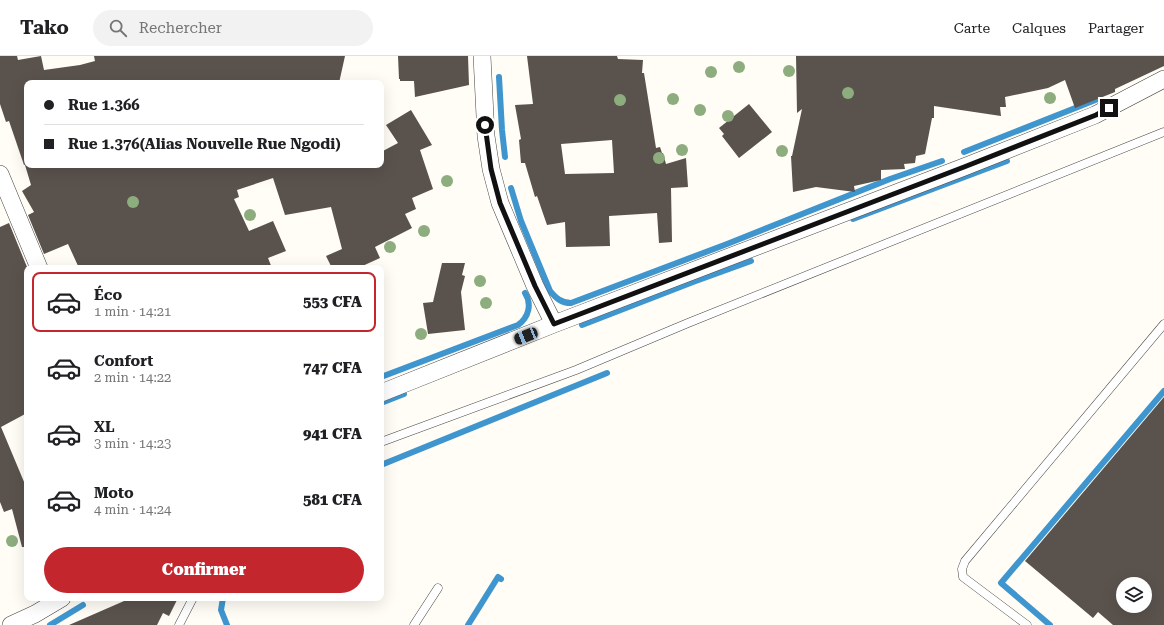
<!DOCTYPE html>
<html lang="fr">
<meta charset="utf-8">
<style>
body{margin:0;font-family:"Roboto Serif",serif;background:#f2f2f2;color:#202124;height:100vh;display:flex;flex-direction:column;font-size:15px;white-space:nowrap}
*{box-sizing:border-box;margin:0}
p{font-size:13px;color:#757577}
.icon{flex:none;width:22px;height:22px;fill:none;stroke:currentColor;stroke-width:2;stroke-linecap:round;stroke-linejoin:round}
.map{position:relative;flex:1;overflow:hidden}
.sheet{position:absolute;left:24px;top:209px;width:360px;height:336px;display:flex;flex-direction:column;background:#fff;border-radius:8px;box-shadow:0 4px 16px #0002}
.sheet>*{flex:none}
.banner{position:absolute;left:24px;top:24px;width:360px;height:88px;border-radius:8px;box-shadow:0 4px 16px #0002;display:grid;align-content:center;height:88px;padding:0 20px;background:#fff}
.fabs{position:absolute;left:1116px;top:521px;display:grid;gap:8px}
.fabs a{display:grid;place-items:center;width:36px;height:36px;border-radius:50%;background:#fff;box-shadow:0 4px 16px #0002;font-size:20px}
.end{position:absolute;width:18px;height:18px;margin:-9px;border:5px solid #111;background:#fff;box-shadow:0 0 0 2px #fff}
.from{border-radius:50%}
.car{position:absolute;width:12px;height:24px;margin:-12px -6px;border-radius:5px;box-shadow:0 0 3px 1px #0007;background:linear-gradient(#222 24%,#8ab4d8 0 40%,#222 0 76%,#8ab4d8 0 86%,#222 0)}
.banner b{display:flex;align-items:center;gap:14px;height:38px;font-size:15px}
.banner b+b{border-top:1px solid #e0e0e0}
.banner i{width:10px;height:10px;background:#202124}
ul{padding:7px 0 0;list-style:none}
li{display:flex;align-items:center;gap:12px;height:60px;margin:0 8px 6px;padding:0 12px;border:2px solid transparent;border-radius:8px}
li div{flex:1}
li b{display:block;font-size:15px}
li em{font-style:normal;font-weight:800}
li.active{border-color:#c4262e}
li>.icon{width:36px;height:36px;stroke-width:1.5}
.action{display:flex;gap:8px;margin-top:auto;padding:8px 20px}
.action a{flex:1;height:46px;border-radius:24px;background:#c4262e;color:#fff;font-size:16px;font-weight:800;line-height:46px;text-align:center}
header{display:flex;align-items:center;gap:24px;box-sizing:border-box;height:56px;padding:0 20px;background:#fff;border-bottom:1px solid #e0e0e0}
header strong{font-size:19px}
nav{display:flex;gap:22px;margin-inline-start:auto;font-size:14px}
.search{width:280px;height:36px;background:#f2f2f2;display:flex;align-items:center;gap:10px;box-sizing:border-box;padding:0 14px;border-radius:22px;color:#757577;font-size:15px}
.map>svg:first-child{display:block}
.lines{fill:none;stroke-linecap:round;stroke-linejoin:round}
.stream{stroke:#3f96cf;stroke-width:6}
.building{fill:#5a524d;fill-rule:evenodd}
.service-casing{stroke:#444;stroke-width:9}
.minor-casing{stroke:#444;stroke-width:18}
.service{stroke:#fff;stroke-width:8}
.minor{stroke:#fff;stroke-width:17}
.tree{fill:#8dad7f}
.route{stroke:#111;stroke-width:5}
</style>
<header>
<strong>Tako</strong>
<div class="search"><svg class="icon" aria-label="search" viewBox="0 0 24 24"><circle cx="10" cy="10" r="6"/><path d="M15 15l6 6"/></svg>Rechercher</div>
<nav><a>Carte</a><a>Calques</a><a>Partager</a></nav>
</header>
<div class="map">
<svg width="1164" height="569" viewBox="0 0 1164 569">
<rect width="100%" height="100%" fill="#fffdf5"/>
<g class="lines">
<path class="stream" d="M 499,21 L 502,74 L 505,101
M 964,96 L 1098,43
M 511,132 L 521,165 L 550,235 C 556,242 561,247 571,247 L 727,188 L 890,123 L 942,105
M 853,163 L 1007,105
M 582,269 L 693,226 L 751,205
M 381,321 L 518,269 C 529,261 532,248 525,237
M 381,347 L 404,338
M 381,409 L 607,317
M 223,542 L 221,554 L 227,569
M 50,569 L 83,549
M 468,569 L 498,521 L 501,523
M 1050,569 L 1001,527 L 1164,335"/>
</g>
<path class="building" d="M 0,0 L 17,0 L 18,4 L 41,0 L 44,14 L 80,9 L 95,5 L 94,0 L 345,0 L 339,27 L 27,27 L 27,108 L 24,109 L 9,65 L 6,66 L 0,48 Z
M 398,0 L 468,0 L 469,29 L 415,41 L 414,25 L 400,25 L 400,23 L 399,23 Z
M 527,0 L 617,0 L 618,3 L 643,4 L 642,17 L 644,17 L 656,92 L 660,91 L 662,97 L 663,97 L 666,108 L 686,102 L 688,131 L 671,132 L 672,186 L 659,187 L 657,157 L 609,160 L 610,190 L 566,191 L 565,166 L 547,169 L 537,140 L 535,141 L 525,107 L 521,107 L 519,84 L 521,83 L 515,49 L 533,48 ZM 612,84 L 614,117 L 565,118 L 561,88 Z
M 796,0 L 1164,0 L 1164,10 L 1115,33 L 1115,36 L 1075,52 L 1065,24 L 1048,32 L 1005,41 L 1006,51 L 1000,51 L 1001,60 L 934,50 L 934,62 L 932,62 L 925,98 L 916,100 L 915,107 L 904,108 L 905,113 L 881,114 L 881,124 L 854,130 L 855,136 L 816,131 L 793,136 L 791,100 L 792,100 L 802,53 L 797,57 Z
M 749,48 L 772,76 L 739,102 L 722,80 L 724,78 L 719,72 Z
M 411,54 L 432,89 L 420,94 L 433,133 L 412,142 L 416,153 L 405,158 L 412,172 L 375,191 L 380,202 L 358,212 L 332,212 L 326,200 L 342,193 L 331,151 L 285,159 L 273,122 L 237,134 L 239,141 L 234,143 L 249,175 L 273,165 L 286,195 L 268,202 L 272,212 L 79,212 L 68,188 L 44,198 L 28,159 L 34,156 L 22,135 L 31,129 L 25,109 L 381,109 L 381,96 L 398,87 L 386,69 Z
M 9,167 L 27,211 L 27,357 L 1,371 L 27,433 L 27,491 L 22,491 L 12,453 L 4,456 L 0,446 L 0,171 Z
M 442,207 L 465,207 L 462,219 L 465,220 L 461,236 L 465,274 L 428,278 L 423,247 L 433,246 Z
M 1164,341 L 1164,569 L 1113,569 L 1098,556 L 1093,562 L 1025,505 ZM 1123,528 L 1145,528 L 1145,550 L 1123,550 Z
M 131,542 L 178,542 L 169,560 L 163,557 L 157,569 L 69,569 Z"/>
<g class="lines">
<g class="service-casing">
<path id="service" d="M 381,386 L 576,314 L 688,267 L 1164,76
M 179,569 L 193,542
M 414,569 L 438,532
M 1027,569 L 963,521 L 962,513 L 965,505 L 1164,268"/>
</g>
<g class="minor-casing">
<path id="minor" d="M 482,0 L 486,80 L 491,113 L 500,147 L 535,230 L 554,268
M 0,118 L 39,212
M 381,337 L 554,268 L 964,111 L 1095,59 L 1164,23
M 11,569 L 35,558 L 62,542"/>
</g>
<use href="#service" class="service"/>
<use href="#minor" class="minor"/>
</g>
<g class="tree">
<circle cx="739" cy="11" r="6"/>
<circle cx="789" cy="15" r="6"/>
<circle cx="711" cy="16" r="6"/>
<circle cx="848" cy="37" r="6"/>
<circle cx="1050" cy="42" r="6"/>
<circle cx="673" cy="43" r="6"/>
<circle cx="620" cy="44" r="6"/>
<circle cx="700" cy="54" r="6"/>
<circle cx="728" cy="60" r="6"/>
<circle cx="682" cy="94" r="6"/>
<circle cx="782" cy="95" r="6"/>
<circle cx="659" cy="102" r="6"/>
<circle cx="447" cy="125" r="6"/>
<circle cx="133" cy="146" r="6"/>
<circle cx="250" cy="159" r="6"/>
<circle cx="424" cy="175" r="6"/>
<circle cx="390" cy="191" r="6"/>
<circle cx="480" cy="225" r="6"/>
<circle cx="486" cy="247" r="6"/>
<circle cx="421" cy="278" r="6"/>
<circle cx="12" cy="485" r="6"/>
</g>
<g class="lines">
<path class="route" d="M 485,69 L 491,113 L 500,147 L 535,230 L 554,268 L 964,111 L 1096,59 L 1109,52"/>
</g>
</svg>
<div class="fabs">
<a><svg class="icon" aria-label="layers" viewBox="0 0 24 24"><path d="M12 4l9 5-9 5-9-5zM3 14l9 5 9-5"/></svg></a>
</div>
<i class="end from" style="left:485px;top:69px"></i>
<i class="end" style="left:1109px;top:52px"></i>
<i class="car" style="left:526px;top:280px;rotate:248deg"></i>
<div class="banner">
<b><i class="from"></i>Rue 1.366</b>
<b><i></i>Rue 1.376(Alias Nouvelle Rue Ngodi)</b>
</div>
<section class="sheet">
<ul>
<li class="active"><svg class="icon" aria-label="car" viewBox="0 0 24 24"><path d="M5 17H2v-5l4-1 3-4h7l3 4 3 1v5h-3M9 17h6M6 11h13"/><circle cx="7" cy="17" r="2"/><circle cx="17" cy="17" r="2"/></svg><div><b>Éco</b><p>1 min · 14:21</p></div><em>553 CFA</em></li>
<li><svg class="icon" aria-label="car" viewBox="0 0 24 24"><path d="M5 17H2v-5l4-1 3-4h7l3 4 3 1v5h-3M9 17h6M6 11h13"/><circle cx="7" cy="17" r="2"/><circle cx="17" cy="17" r="2"/></svg><div><b>Confort</b><p>2 min · 14:22</p></div><em>747 CFA</em></li>
<li><svg class="icon" aria-label="car" viewBox="0 0 24 24"><path d="M5 17H2v-5l4-1 3-4h7l3 4 3 1v5h-3M9 17h6M6 11h13"/><circle cx="7" cy="17" r="2"/><circle cx="17" cy="17" r="2"/></svg><div><b>XL</b><p>3 min · 14:23</p></div><em>941 CFA</em></li>
<li><svg class="icon" aria-label="car" viewBox="0 0 24 24"><path d="M5 17H2v-5l4-1 3-4h7l3 4 3 1v5h-3M9 17h6M6 11h13"/><circle cx="7" cy="17" r="2"/><circle cx="17" cy="17" r="2"/></svg><div><b>Moto</b><p>4 min · 14:24</p></div><em>581 CFA</em></li>
</ul>
<div class="action"><a>Confirmer</a></div>
</section>
</div>
